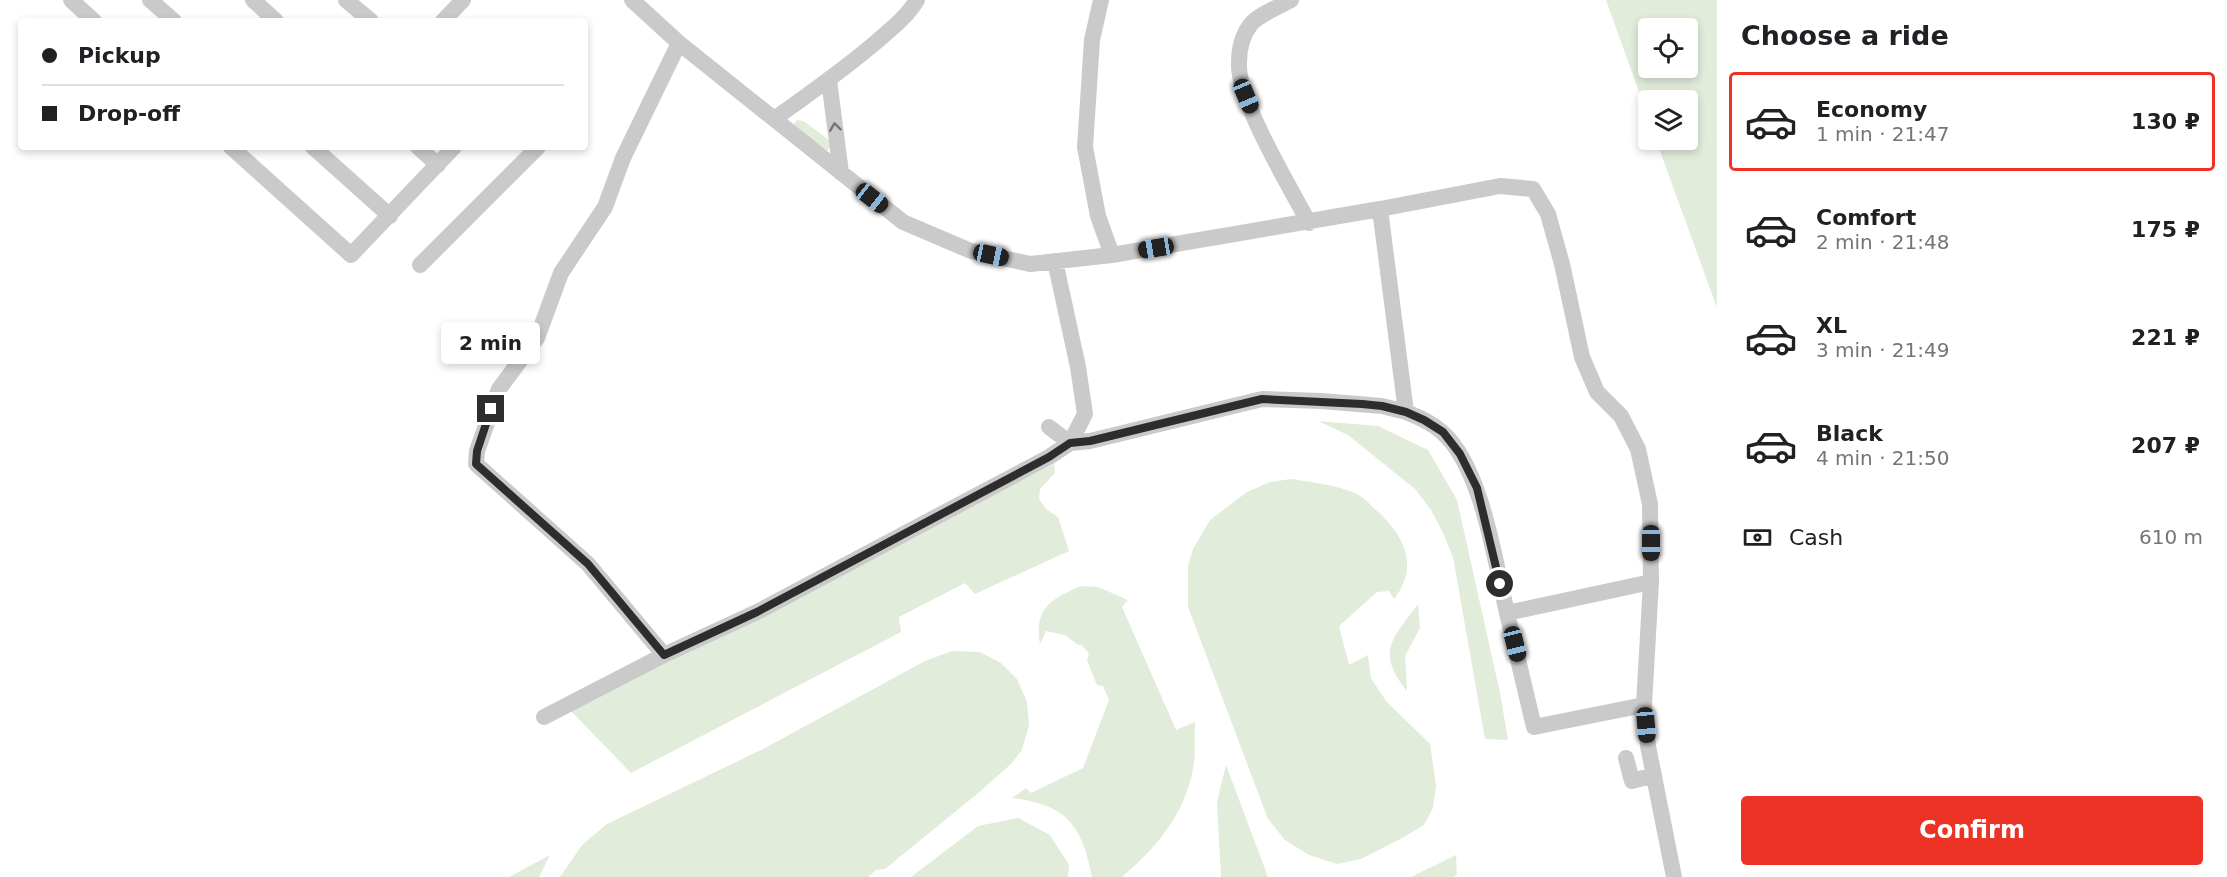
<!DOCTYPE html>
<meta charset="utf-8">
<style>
body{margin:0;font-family:"DejaVu Sans",sans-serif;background:#f2f2f2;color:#202124;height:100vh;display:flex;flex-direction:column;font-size:22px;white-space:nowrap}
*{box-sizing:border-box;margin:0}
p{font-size:20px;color:#757577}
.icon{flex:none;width:33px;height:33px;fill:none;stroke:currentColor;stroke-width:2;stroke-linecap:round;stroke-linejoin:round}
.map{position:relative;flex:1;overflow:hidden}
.side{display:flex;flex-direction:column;background:#fff;width:510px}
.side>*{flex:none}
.top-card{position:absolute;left:18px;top:18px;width:570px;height:132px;border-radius:6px;box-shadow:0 3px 9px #0003;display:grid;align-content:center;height:132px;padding:0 24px;background:#fff}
.buttons{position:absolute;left:1638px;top:18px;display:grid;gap:12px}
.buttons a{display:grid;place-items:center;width:60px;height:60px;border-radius:6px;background:#fff;box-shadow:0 3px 9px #0003;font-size:30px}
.end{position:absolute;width:27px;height:27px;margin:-14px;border:8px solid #2d2d2d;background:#fff;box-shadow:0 0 0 3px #fff}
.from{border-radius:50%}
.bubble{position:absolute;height:42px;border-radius:6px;background:#fff;box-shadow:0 3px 9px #0003;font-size:20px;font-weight:800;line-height:42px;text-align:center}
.car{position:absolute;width:18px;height:36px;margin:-18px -9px;border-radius:8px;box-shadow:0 0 4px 2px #0007;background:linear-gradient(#222 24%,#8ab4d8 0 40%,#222 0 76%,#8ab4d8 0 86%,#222 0)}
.top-card b{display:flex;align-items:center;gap:21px;height:57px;font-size:22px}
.top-card b+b{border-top:2px solid #e0e0e0}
.top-card i{width:15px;height:15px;background:#202124}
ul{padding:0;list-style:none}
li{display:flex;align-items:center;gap:18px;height:99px;margin:0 12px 9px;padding:0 12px;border:3px solid transparent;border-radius:6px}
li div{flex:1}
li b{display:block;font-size:22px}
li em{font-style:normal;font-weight:800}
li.current{border-color:#ed3226}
li>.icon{width:54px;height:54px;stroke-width:1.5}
h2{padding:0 24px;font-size:27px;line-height:72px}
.pay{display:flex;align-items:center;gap:15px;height:66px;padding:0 24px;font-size:22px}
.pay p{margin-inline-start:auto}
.cta{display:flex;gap:12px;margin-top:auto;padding:12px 24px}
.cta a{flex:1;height:69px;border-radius:6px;background:#ed3226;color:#fff;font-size:24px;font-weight:800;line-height:69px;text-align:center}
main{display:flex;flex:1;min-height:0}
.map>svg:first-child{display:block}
.green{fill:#e1ecda;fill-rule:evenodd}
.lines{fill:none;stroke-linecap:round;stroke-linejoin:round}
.minor{stroke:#cacaca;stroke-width:16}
.oneway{stroke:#747474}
.route{stroke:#2d2d2d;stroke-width:8}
</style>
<main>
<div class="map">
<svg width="1717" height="877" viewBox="0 0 1717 877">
<rect width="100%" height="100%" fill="#fff"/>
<path class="green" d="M 1606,0 L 1717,0 L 1717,308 L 1656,140 L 1688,140 L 1688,100 L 1648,100 L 1648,117 ZM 1648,28 L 1688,28 L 1688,68 L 1648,68 Z
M 797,120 L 804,121 L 830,141 L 830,147 L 828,150 L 823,150 L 796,129 L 794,123 Z
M 1318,421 L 1378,426 L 1428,450 L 1457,500 L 1500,693 L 1508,740 L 1485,739 L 1453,557 L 1443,533 L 1431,510 L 1415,489 L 1348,435 Z
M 1054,464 L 1055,473 L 1040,489 L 1039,499 L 1046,509 L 1058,517 L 1069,551 L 975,594 L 965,583 L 899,617 L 901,632 L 631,773 L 570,710 Z
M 1291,479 C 1312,482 1335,485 1355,493 C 1363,496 1370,505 1376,510 C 1404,535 1420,566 1394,599 L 1389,591 L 1377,592 L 1339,626 L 1349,665 L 1368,655 L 1371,678 L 1386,701 L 1430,744 L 1436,786 L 1433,808 L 1424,825 L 1404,837 L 1361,859 L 1337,864 L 1309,855 L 1285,840 L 1268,819 L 1188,607 L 1188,566 L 1193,549 L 1210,520 L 1247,492 L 1270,482 Z
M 1081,586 L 1098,587 L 1128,600 L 1122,607 L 1176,730 L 1195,722 C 1194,737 1196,754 1193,769 C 1185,814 1156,848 1122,877 L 1092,877 C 1082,825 1067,805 1012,798 L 1026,788 L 1031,793 L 1083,768 L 1109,700 L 1103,686 L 1097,685 L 1087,660 L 1089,654 L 1082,645 L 1078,645 L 1065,635 L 1046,631 L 1040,644 C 1034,608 1051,599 1081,586 Z
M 1418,604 L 1420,628 L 1405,656 L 1407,691 C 1375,652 1393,638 1418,604 Z
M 952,651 L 980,652 L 1001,663 L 1017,679 L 1027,702 L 1029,725 L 1022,750 L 1011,764 L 977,794 L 885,869 L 876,870 L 868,877 L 560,877 L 582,845 L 607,824 L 763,749 L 925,661 Z
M 1226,765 L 1268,877 L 1221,877 L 1217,802 Z
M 1018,818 L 1050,835 L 1069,865 L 1068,877 L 911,877 L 978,826 Z
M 550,855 L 539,877 L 509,877 Z
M 1456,855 L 1457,875 L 1453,877 L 1411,877 Z"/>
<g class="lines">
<path class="minor" d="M 71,0 L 94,21
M 150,0 L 174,21
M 253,0 L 276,21
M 346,0 L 371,21
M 632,0 L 679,43 L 903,222 L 971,251 L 1030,264 L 1112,255
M 1291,0 C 1281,6 1258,15 1251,24 C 1243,34 1239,49 1239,63 C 1237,100 1290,187 1309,223
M 443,21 L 463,0
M 829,80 L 841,173
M 774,119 C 808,95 843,70 875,43 C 891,29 906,18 917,0
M 231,147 L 351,255 L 454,147
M 313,147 L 390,216
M 418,147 L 438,165
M 1380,209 L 1500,186 L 1533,189 L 1548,214 L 1562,264 L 1582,357 L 1597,392 L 1621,416 L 1638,449 L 1650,504 L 1651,582 L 1644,705 L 1648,746 L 1674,877
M 420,265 L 538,147
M 1406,412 C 1419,417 1432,423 1442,432 C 1482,467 1495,562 1507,613 L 1651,582
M 1049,427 L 1070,443 L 1085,414 L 1078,367 L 1055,261
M 1507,613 L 1534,727 L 1644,705
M 664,655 L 588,564 L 476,464 L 477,451 L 499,389 L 537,338 L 561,273 L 605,207 L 623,158 L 679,43
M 544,717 L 664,655 L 757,612 L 1049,457 L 1070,443 L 1090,441 L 1262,399 L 1321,401 L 1382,406 L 1406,412 L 1380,209 L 1112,255 L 1098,216 L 1085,147 L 1092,40 L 1101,0
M 1626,758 L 1632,781 L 1654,775"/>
</g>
<defs><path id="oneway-chevron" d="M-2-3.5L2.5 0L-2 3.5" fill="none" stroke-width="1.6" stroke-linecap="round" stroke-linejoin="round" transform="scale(1.5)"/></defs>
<use class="oneway" href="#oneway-chevron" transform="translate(835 127) rotate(-97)"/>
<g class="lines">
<path class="route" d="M 491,409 L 477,451 L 476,464 L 588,564 L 664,655 L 757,612 L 1049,457 L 1070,443 L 1090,441 L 1262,399 L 1362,404 L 1382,406 L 1406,412 L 1424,420 L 1443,432 L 1460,454 L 1477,488 L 1500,584"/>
</g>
</svg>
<div class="buttons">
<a><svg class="icon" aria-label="locate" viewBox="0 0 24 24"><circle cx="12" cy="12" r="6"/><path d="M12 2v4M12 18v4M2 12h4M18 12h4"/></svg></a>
<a><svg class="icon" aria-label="layers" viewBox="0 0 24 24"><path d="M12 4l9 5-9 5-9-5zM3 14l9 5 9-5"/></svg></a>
</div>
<i class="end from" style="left:1500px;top:584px"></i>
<i class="end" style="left:491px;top:409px"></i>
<div class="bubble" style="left:441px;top:322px;width:99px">2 min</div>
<i class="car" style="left:1246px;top:96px;rotate:157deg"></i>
<i class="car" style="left:872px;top:198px;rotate:128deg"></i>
<i class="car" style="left:1156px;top:248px;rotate:261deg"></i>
<i class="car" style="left:991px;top:255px;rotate:102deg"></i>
<i class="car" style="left:1651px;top:543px;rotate:180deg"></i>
<i class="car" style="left:1515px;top:644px;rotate:166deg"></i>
<i class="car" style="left:1646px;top:725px;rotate:175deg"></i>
<div class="top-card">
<b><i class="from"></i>Pickup</b>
<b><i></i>Drop-off</b>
</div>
</div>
<section class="side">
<h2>Choose a ride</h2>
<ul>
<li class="current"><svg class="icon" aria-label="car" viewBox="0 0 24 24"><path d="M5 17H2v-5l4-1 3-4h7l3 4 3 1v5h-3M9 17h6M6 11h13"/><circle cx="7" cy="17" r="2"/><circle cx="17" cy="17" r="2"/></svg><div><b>Economy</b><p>1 min · 21:47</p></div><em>130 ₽</em></li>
<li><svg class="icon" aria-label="car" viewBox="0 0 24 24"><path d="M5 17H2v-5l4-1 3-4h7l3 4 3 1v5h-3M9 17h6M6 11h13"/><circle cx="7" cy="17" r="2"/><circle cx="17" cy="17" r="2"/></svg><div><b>Comfort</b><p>2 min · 21:48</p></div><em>175 ₽</em></li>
<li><svg class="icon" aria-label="car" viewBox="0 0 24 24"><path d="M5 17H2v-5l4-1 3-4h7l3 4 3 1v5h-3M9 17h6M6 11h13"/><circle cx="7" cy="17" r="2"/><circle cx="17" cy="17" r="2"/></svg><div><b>XL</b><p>3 min · 21:49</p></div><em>221 ₽</em></li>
<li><svg class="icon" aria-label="car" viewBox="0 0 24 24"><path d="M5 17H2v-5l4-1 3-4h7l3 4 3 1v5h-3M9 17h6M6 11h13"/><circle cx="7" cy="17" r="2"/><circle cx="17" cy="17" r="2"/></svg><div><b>Black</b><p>4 min · 21:50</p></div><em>207 ₽</em></li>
</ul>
<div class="pay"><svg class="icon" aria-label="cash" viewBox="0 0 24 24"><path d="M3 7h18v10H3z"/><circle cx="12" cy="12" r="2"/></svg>Cash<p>610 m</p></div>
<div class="cta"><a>Confirm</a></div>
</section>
</main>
